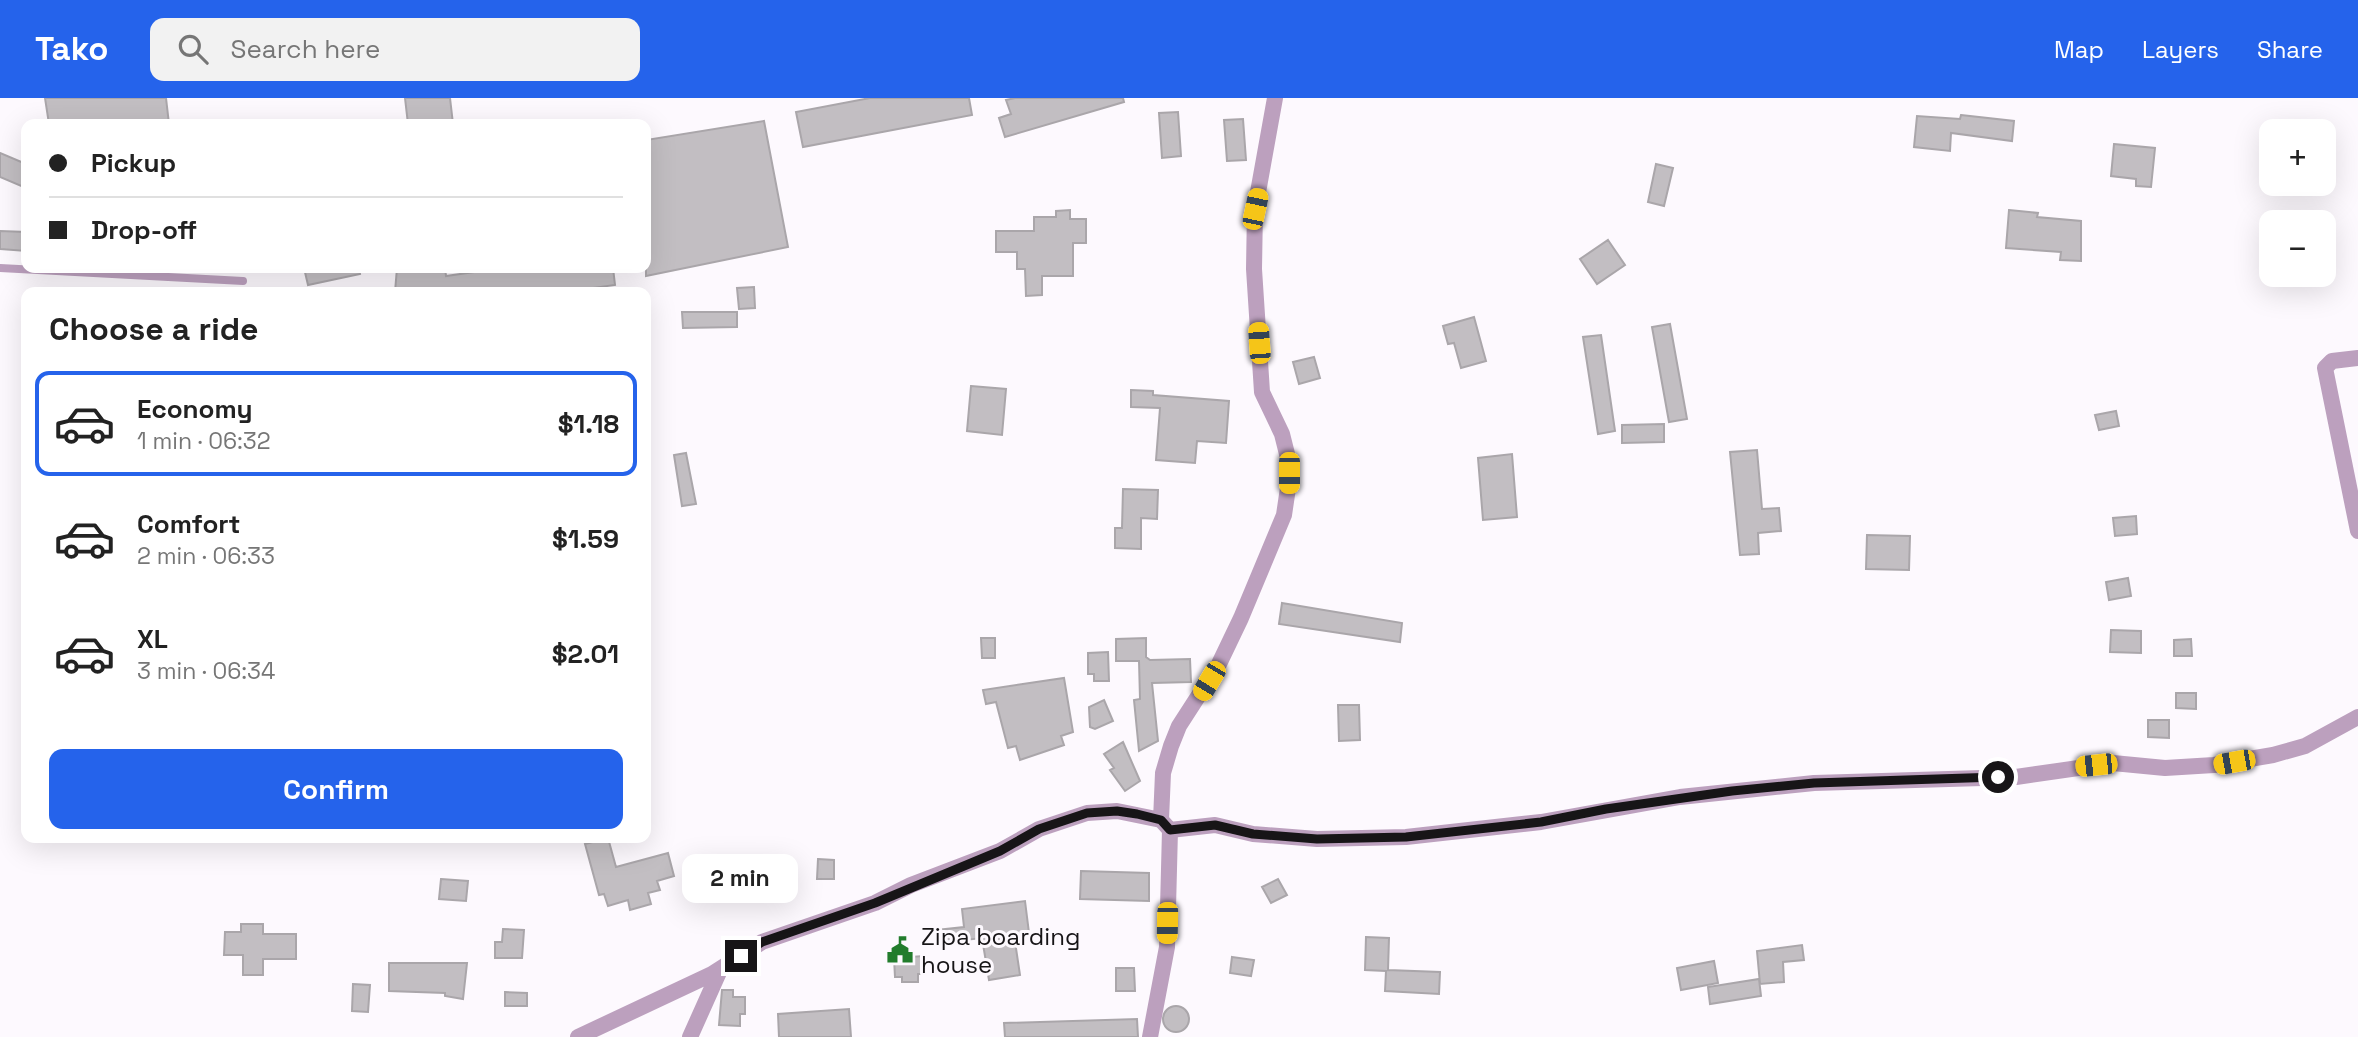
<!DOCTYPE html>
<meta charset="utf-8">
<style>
body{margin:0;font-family:"Space Grotesk",sans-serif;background:#f2f2f2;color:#222;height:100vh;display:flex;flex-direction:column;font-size:26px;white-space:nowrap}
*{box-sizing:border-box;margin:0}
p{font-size:23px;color:#767676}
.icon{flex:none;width:38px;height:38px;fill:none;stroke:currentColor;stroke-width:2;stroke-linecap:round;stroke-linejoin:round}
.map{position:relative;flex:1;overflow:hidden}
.drawer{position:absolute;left:21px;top:189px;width:630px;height:556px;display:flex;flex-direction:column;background:#fff;border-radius:14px;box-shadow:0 7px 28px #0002}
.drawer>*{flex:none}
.hud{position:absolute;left:21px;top:21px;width:630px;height:154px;border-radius:14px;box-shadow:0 7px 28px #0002;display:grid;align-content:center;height:154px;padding:0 28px;background:#fff}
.controls{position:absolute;left:2259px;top:21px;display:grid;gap:14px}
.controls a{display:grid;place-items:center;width:77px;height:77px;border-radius:14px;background:#fff;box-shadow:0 7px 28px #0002;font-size:35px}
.end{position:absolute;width:32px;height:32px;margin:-16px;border:9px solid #171517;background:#fff;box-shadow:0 0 0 4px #fff}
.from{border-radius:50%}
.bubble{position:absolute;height:49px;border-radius:14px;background:#fff;box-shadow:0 7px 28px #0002;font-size:23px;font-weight:800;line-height:49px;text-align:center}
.car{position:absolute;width:21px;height:42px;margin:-21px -10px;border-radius:9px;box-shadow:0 0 5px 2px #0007;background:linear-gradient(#f5c518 24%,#345 0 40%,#f5c518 0 76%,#345 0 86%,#f5c518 0)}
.hud b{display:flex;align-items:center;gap:24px;height:66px;font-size:26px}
.hud b+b{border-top:2px solid #e0e0e0}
.hud i{width:18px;height:18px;background:#222}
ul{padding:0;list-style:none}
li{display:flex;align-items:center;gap:21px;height:105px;margin:0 14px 10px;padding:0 14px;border:4px solid transparent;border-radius:14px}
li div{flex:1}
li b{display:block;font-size:26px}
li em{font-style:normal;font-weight:800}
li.on{border-color:#2563eb}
li>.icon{width:63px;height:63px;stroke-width:1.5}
h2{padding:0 28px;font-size:32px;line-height:84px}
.primary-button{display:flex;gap:14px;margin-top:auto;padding:14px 28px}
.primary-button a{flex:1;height:80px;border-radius:14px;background:#2563eb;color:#fff;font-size:28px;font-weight:800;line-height:80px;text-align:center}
header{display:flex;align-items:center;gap:42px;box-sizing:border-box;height:98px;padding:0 35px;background:#2563eb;color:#fff}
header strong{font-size:33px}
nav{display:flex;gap:38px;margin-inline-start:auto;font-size:24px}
.search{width:490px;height:63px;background:#f2f2f2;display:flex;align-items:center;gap:18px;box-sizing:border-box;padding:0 24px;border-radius:14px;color:#767676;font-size:26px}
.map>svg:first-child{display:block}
.building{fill:#c2bec2;stroke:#aaa6aa;stroke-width:2}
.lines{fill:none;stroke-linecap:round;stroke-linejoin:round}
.service{stroke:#bca0be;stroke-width:8}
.minor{stroke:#bca0be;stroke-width:16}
.route{stroke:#171517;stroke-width:9}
.labels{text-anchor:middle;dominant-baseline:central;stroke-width:6;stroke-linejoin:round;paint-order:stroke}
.poi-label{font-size:24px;fill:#171517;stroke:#fdf9fe;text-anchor:start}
</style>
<header>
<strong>Tako</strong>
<div class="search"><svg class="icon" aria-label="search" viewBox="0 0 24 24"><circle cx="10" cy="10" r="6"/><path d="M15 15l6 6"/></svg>Search here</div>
<nav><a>Map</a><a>Layers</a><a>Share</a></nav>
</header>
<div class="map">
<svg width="2358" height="939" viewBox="0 0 2358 939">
<rect width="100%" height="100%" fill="#fdf9fe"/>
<path class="building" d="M 45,0 L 166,0 L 169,26 L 49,26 Z
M 405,0 L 450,0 L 453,26 L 408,26 Z
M 870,0 L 969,0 L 972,17 L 803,49 L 796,14 Z
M 1015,0 L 1123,0 L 1124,4 L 1005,39 L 999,20 L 1011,16 L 1006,2 Z
M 1178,14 L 1181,58 L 1162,60 L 1159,15 Z
M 1961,17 L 2014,23 L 2012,43 L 1951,35 L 1950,53 L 1914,49 L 1917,18 L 1960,21 Z
M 1243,21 L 1246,62 L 1227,63 L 1224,22 Z
M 764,23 L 788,149 L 646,178 L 646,42 Z
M 2114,46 L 2155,50 L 2151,89 L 2136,88 L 2136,81 L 2111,78 Z
M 0,55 L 26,66 L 26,90 L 0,79 Z
M 1656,66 L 1673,70 L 1664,108 L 1648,104 Z
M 1070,112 L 1070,121 L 1086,121 L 1086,145 L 1073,145 L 1073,178 L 1042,178 L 1042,197 L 1026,198 L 1025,171 L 1017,171 L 1017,154 L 996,154 L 996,133 L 1034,133 L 1034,119 L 1056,119 L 1056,113 Z
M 2009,112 L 2038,115 L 2037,119 L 2081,123 L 2081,163 L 2060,162 L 2061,154 L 2006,150 Z
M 0,133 L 26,134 L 26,153 L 0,151 Z
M 1608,142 L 1625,167 L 1597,186 L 1580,161 Z
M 304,170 L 359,170 L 360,176 L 308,187 Z
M 397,170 L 445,170 L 446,178 L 502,170 L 613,170 L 615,187 L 564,194 L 395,194 Z
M 754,189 L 755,210 L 739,211 L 737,190 Z
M 682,214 L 737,214 L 737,229 L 683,230 Z
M 1474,219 L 1486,263 L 1461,270 L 1454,245 L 1448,246 L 1443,228 Z
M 1670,226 L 1687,321 L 1669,324 L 1652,229 Z
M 1601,237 L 1615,333 L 1598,336 L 1583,239 Z
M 1314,259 L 1320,280 L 1299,286 L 1293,264 Z
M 971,288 L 1006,291 L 1002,337 L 967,333 Z
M 1131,292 L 1153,293 L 1153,297 L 1229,303 L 1226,345 L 1197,343 L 1195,365 L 1156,362 L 1160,310 L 1131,309 Z
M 2116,313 L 2119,328 L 2099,332 L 2095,317 Z
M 1664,326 L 1664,344 L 1622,345 L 1622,327 Z
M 1757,352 L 1762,411 L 1779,410 L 1781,433 L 1758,435 L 1759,456 L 1740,457 L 1730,354 Z
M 686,355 L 696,406 L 682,408 L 674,357 Z
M 1512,356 L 1517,419 L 1483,422 L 1478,360 Z
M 1123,391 L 1158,392 L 1157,421 L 1141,420 L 1141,451 L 1115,450 L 1115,430 L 1122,430 Z
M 2136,418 L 2137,436 L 2115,438 L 2113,420 Z
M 1867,437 L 1910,438 L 1909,472 L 1866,471 Z
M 2128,480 L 2131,498 L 2109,502 L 2106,484 Z
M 1282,505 L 1402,525 L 1400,544 L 1279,526 Z
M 2111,532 L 2141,533 L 2141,555 L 2110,554 Z
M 981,540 L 995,540 L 995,560 L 982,560 Z
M 1146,540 L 1146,559 L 1150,562 L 1190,561 L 1191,584 L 1152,585 L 1158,643 L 1139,653 L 1134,602 L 1140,601 L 1139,563 L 1116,563 L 1116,541 Z
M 2191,541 L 2192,558 L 2174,558 L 2174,542 Z
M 1108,554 L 1109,583 L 1094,583 L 1094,576 L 1088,576 L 1088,555 Z
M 1064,580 L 1073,634 L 1061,638 L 1064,647 L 1020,662 L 1016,648 L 1008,650 L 996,604 L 986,606 L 983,592 Z
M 2176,595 L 2196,595 L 2196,611 L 2176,610 Z
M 1104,602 L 1113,623 L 1095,631 L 1090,629 L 1089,609 Z
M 1338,607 L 1359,607 L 1360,642 L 1339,643 Z
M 2148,622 L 2169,622 L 2169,640 L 2148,639 Z
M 1123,644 L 1140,683 L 1125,693 L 1110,672 L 1114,670 L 1104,656 Z
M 608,740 L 616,769 L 668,755 L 674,778 L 657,783 L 660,792 L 648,795 L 651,806 L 630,812 L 628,802 L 608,808 L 604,796 L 599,797 L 585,746 Z
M 818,761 L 834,762 L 834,781 L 817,781 Z
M 1081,773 L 1149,775 L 1149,803 L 1080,801 Z
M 441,781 L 468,783 L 466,803 L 439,801 Z
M 1278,781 L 1287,797 L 1271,805 L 1262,789 Z
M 1025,803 L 1029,835 L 1014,837 L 1020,877 L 989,882 L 982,840 L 938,845 L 937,832 L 964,829 L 962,811 Z
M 241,826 L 263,826 L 263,836 L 296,836 L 296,861 L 263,861 L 263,877 L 243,877 L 243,857 L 224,857 L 225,834 L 241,834 Z
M 503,831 L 524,832 L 522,860 L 495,860 L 495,844 L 502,844 Z
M 1366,839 L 1389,840 L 1388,872 L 1440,874 L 1439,896 L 1385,893 L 1386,873 L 1365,872 Z
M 1802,847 L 1804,862 L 1783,864 L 1784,884 L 1760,886 L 1757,853 Z
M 924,858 L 925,876 L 918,876 L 918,884 L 902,884 L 902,879 L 895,879 L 894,860 Z
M 1232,859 L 1254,862 L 1251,878 L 1230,875 Z
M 1714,863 L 1718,885 L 1681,892 L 1677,870 Z
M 389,865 L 467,865 L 463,901 L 445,898 L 445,895 L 389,893 Z
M 1116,870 L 1134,870 L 1135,893 L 1116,893 Z
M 1759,881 L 1761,898 L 1710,906 L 1708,889 Z
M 353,886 L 370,887 L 368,914 L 352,913 Z
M 722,892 L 733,892 L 733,899 L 745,899 L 745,916 L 740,916 L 740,928 L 719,927 Z
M 505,894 L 527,895 L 527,908 L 505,908 Z
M1163 921a13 13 0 1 1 26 0a13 13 0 1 1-26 0Z
M 849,911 L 851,939 L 779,939 L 778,916 Z
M 1137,921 L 1138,939 L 1005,939 L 1004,925 Z"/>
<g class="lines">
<path class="service" d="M 0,170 L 243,183"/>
<path class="minor" d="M 2358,260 L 2332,263 L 2325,270 L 2358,433
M 1161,722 L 1163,675 L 1171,648 L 1179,628 L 1219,566 L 1241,520 L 1284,417 L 1288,390 L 1288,360 L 1282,336 L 1262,294 L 1254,171 L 1255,111 L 1275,0
M 1170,732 L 1215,727 L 1253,736 L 1317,741 L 1406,739 L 1541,724 L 1680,699 L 1814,685 L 2016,679 L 2113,665 L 2165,670 L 2214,667 L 2273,657 L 2305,648 L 2358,619
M 578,939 L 712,876 L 762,844 L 875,805 L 911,787 L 1000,753 L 1039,731 L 1087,715 L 1117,713 L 1161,722 L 1170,732 L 1167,849 L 1150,939
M 690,939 L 720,872"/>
</g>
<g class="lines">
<path class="route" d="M 741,858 L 762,844 L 875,805 L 1000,753 L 1039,731 L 1087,715 L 1117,713 L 1137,716 L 1161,722 L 1170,732 L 1215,727 L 1253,736 L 1317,741 L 1406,739 L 1541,724 L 1606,711 L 1732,693 L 1814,685 L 1998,679"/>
</g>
<defs>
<g id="civic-bare" transform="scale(2.1)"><path d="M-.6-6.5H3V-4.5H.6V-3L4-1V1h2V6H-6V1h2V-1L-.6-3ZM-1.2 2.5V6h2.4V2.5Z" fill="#227c2c" stroke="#fdf9fe" stroke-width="2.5" paint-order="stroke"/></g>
</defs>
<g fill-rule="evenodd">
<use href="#civic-bare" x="900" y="852"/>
</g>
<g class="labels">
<g class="poi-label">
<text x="921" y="838">Zipa boarding<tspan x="921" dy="28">house</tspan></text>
</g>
</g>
</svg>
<div class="controls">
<a>+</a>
<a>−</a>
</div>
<i class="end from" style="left:1998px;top:679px"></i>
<i class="end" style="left:741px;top:858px"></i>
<div class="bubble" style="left:682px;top:756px;width:116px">2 min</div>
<i class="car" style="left:1255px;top:111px;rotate:12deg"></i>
<i class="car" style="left:1259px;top:245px;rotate:356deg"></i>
<i class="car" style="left:1289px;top:375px;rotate:180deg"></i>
<i class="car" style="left:1209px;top:583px;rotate:211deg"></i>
<i class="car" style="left:2234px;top:664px;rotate:260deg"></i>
<i class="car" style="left:2096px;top:667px;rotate:264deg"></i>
<i class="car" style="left:1167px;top:825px;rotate:181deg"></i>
<div class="hud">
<b><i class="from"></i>Pickup</b>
<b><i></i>Drop-off</b>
</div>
<section class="drawer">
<h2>Choose a ride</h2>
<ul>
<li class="on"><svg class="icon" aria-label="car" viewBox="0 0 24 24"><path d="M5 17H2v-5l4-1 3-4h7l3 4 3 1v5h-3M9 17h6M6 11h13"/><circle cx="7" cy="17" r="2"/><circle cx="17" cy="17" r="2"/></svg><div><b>Economy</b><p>1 min · 06:32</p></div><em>$1.18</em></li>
<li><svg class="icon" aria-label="car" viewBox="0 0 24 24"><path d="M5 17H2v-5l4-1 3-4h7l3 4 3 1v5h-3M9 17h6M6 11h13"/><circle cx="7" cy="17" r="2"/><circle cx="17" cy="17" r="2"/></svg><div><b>Comfort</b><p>2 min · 06:33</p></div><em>$1.59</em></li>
<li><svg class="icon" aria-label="car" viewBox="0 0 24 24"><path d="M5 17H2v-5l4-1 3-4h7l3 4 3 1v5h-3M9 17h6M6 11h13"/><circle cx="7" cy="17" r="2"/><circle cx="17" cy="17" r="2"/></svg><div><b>XL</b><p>3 min · 06:34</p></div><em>$2.01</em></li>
</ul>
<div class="primary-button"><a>Confirm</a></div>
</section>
</div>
